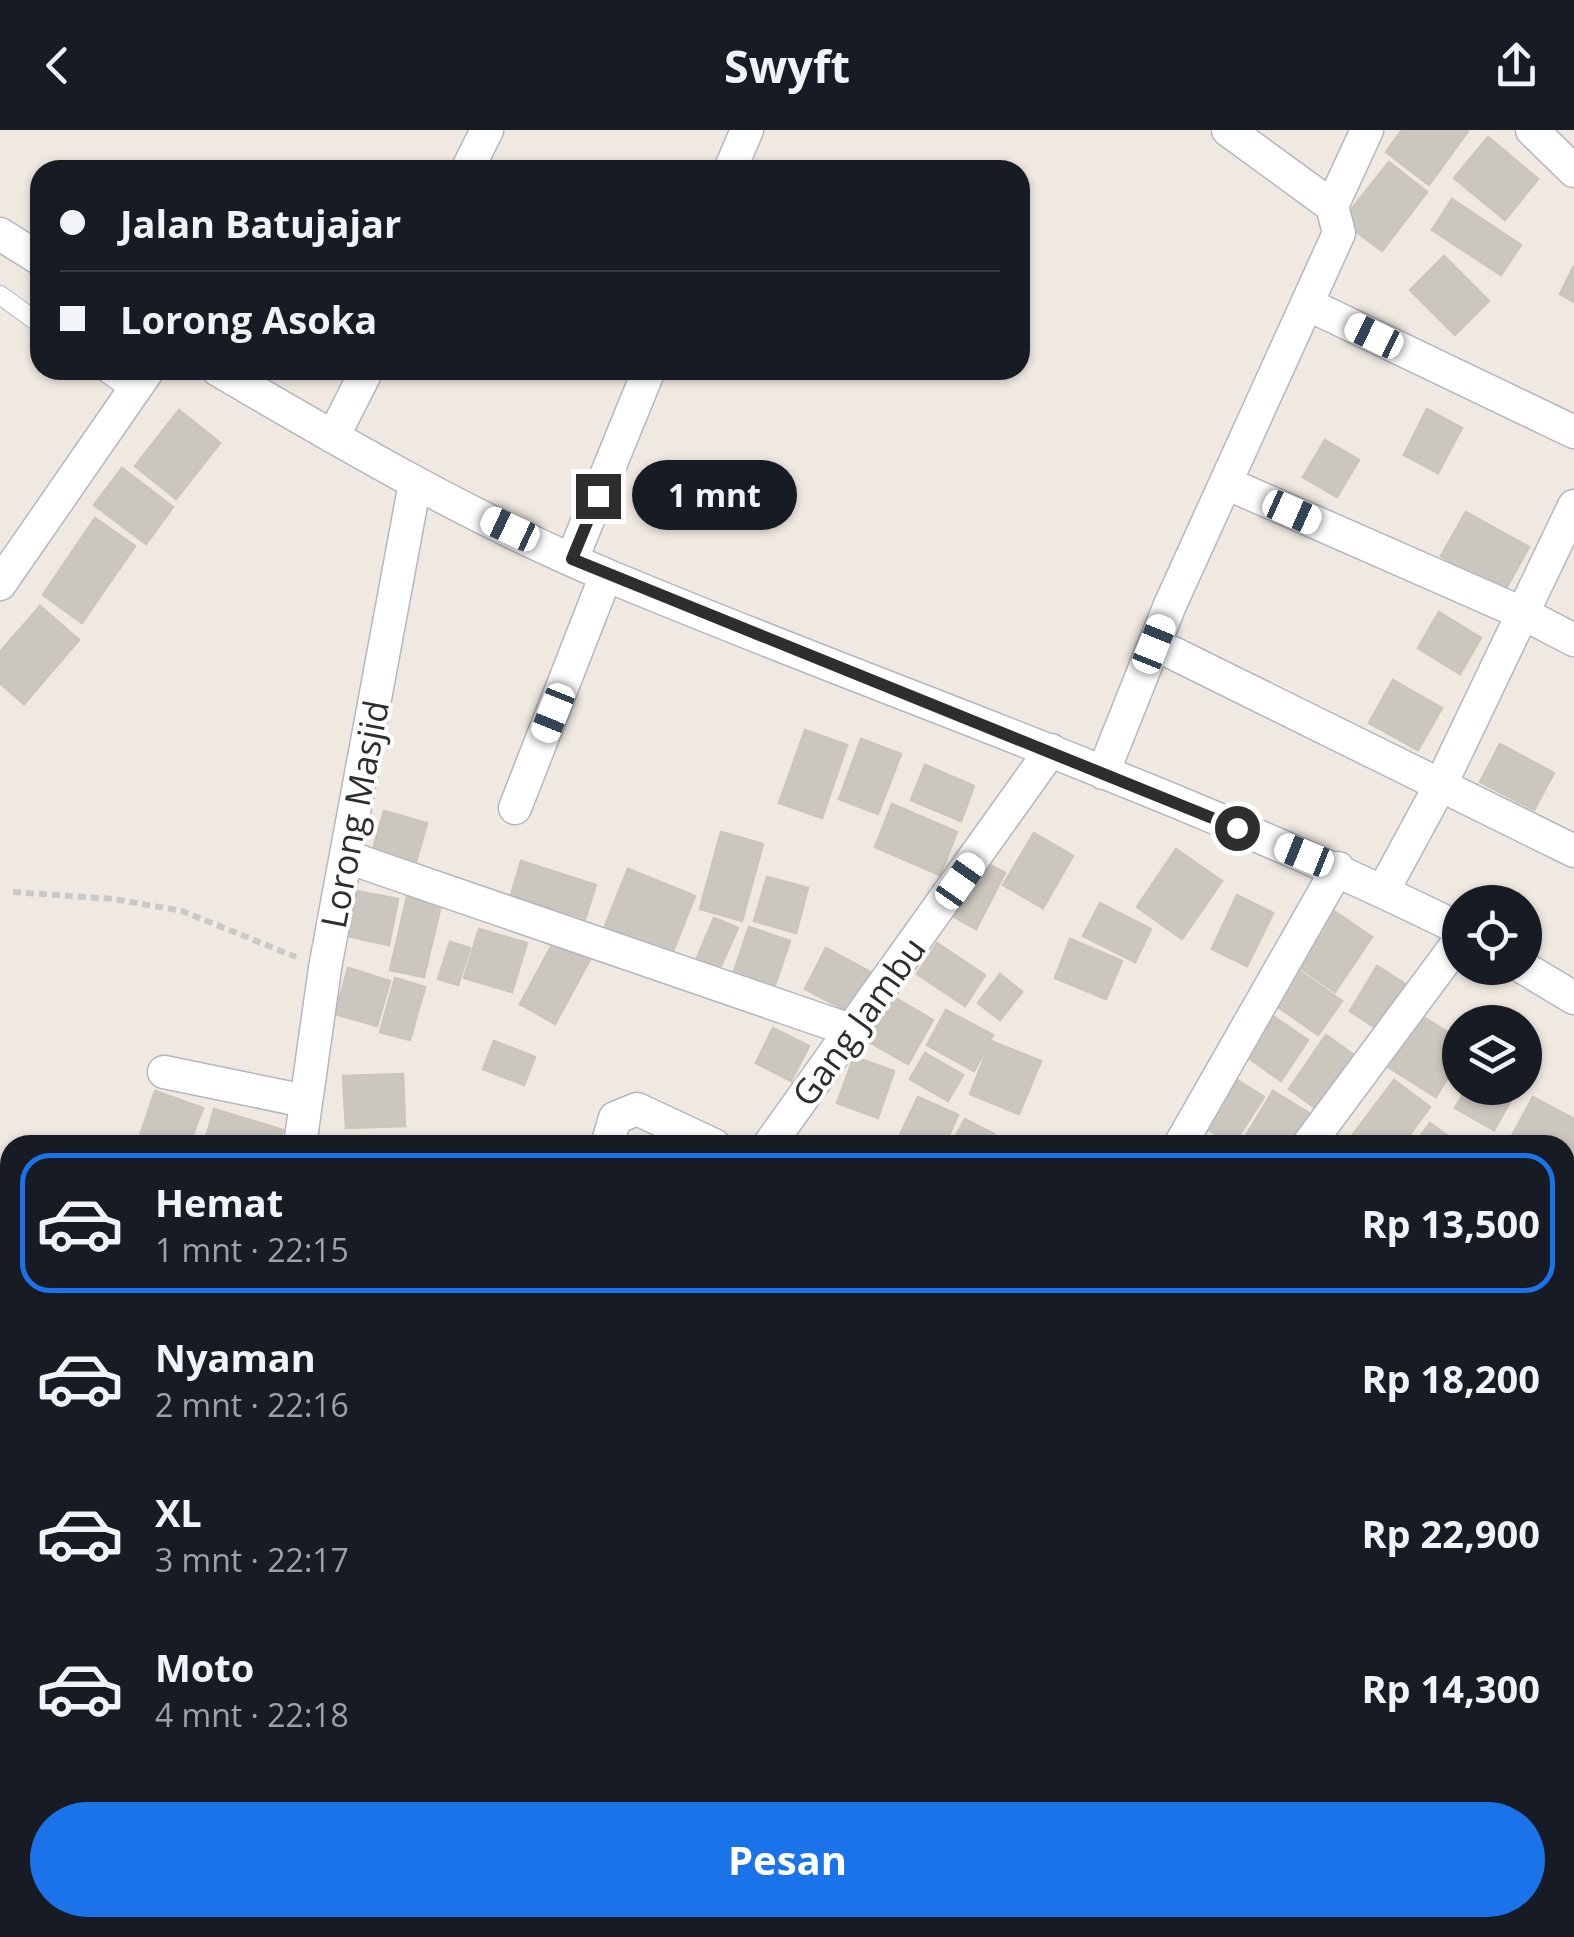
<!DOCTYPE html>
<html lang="id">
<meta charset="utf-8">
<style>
body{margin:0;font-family:"Open Sans",sans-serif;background:#20242c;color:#f1f3f6;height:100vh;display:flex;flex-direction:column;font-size:38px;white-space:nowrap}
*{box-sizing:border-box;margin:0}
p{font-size:32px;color:#9ea1a6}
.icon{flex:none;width:55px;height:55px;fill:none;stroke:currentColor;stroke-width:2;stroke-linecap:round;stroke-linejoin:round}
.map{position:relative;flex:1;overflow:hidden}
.sheet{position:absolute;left:0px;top:1005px;width:1575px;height:802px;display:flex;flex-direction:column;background:#171b24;border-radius:30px 30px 0 0;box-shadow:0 2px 8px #0004}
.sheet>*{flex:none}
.guide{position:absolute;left:30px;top:30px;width:1000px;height:220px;border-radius:30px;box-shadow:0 2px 8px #0004;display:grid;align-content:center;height:220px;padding:0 30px;background:#171b24}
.buttons{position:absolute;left:1442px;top:755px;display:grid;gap:20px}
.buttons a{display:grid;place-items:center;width:100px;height:100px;border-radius:50%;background:#171b24;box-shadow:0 2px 8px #0004;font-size:50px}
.end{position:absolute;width:45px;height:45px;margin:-22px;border:12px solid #2e2e2e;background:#fff;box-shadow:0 0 0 5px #fff}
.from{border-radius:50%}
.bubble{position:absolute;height:70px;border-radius:35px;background:#171b24;box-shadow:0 2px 8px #0004;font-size:32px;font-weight:700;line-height:70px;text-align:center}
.car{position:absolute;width:30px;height:60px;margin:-30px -15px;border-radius:12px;box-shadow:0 0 8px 2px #0007;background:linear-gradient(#fff 24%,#345 0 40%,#fff 0 76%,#345 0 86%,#fff 0)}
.guide b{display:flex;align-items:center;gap:35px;height:95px;font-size:38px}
.guide b+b{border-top:2px solid #363941}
.guide i{width:25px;height:25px;background:#f1f3f6}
ul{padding:18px 0 0;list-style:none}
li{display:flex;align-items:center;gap:30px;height:140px;margin:0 20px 15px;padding:0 10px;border:5px solid transparent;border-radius:30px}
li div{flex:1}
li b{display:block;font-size:38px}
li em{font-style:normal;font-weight:700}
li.selected{border-color:#1a73e8}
li>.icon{width:90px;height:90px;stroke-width:1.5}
.button{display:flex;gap:20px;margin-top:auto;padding:20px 30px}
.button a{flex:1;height:115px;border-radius:60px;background:#1a73e8;color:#fff;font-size:40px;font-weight:700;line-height:115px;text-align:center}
header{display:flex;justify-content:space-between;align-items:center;height:130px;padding:0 30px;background:#171b24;font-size:45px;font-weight:700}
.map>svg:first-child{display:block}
.building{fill:#cbc7bf;stroke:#cbc5ba;stroke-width:2.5}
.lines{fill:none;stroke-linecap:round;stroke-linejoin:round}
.lane-casing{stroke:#b4b7c1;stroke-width:20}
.street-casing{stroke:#b4b7c1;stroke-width:35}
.path{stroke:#c9c9c9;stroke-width:6;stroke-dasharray:8 5;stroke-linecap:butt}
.lane{stroke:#fff;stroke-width:18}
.street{stroke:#fff;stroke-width:32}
.route{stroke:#2e2e2e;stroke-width:12}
.labels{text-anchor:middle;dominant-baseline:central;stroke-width:8;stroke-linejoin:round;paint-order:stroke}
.street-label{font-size:35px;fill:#2e2e2e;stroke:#fff}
</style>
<header><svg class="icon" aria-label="back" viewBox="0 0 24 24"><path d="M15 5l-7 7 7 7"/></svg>Swyft<svg class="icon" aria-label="share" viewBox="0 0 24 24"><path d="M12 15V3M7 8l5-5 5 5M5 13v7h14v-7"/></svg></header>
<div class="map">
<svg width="1574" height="1807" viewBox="0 0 1574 1807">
<rect width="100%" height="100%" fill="#efe9e1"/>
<path class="building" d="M 1402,0 L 1468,0 L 1468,1 L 1429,55 L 1386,22 Z
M 1488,7 L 1538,49 L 1505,90 L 1454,48 Z
M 1389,32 L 1427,62 L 1382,121 L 1342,91 Z
M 1452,69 L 1521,115 L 1501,145 L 1432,100 Z
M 1444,126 L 1489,171 L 1455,205 L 1410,160 Z
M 1574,136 L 1574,172 L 1560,164 Z
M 1427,279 L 1462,298 L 1438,343 L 1404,325 Z
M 179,280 L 220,313 L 176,369 L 135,336 Z
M 1325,310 L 1359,330 L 1337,367 L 1303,347 Z
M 122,338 L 173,377 L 146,414 L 94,375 Z
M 1466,382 L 1529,417 L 1504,462 L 1441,426 Z
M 95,388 L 135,416 L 82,493 L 43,465 Z
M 40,476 L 79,510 L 24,574 L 0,553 L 0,522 Z
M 1439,482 L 1481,508 L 1460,544 L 1418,518 Z
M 1393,550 L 1442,578 L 1418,620 L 1369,593 Z
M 805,600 L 847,615 L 822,688 L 779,673 Z
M 861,609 L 901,624 L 878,684 L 839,669 Z
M 1500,614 L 1554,643 L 1534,680 L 1480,652 Z
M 925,635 L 974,656 L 961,691 L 911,670 Z
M 892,674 L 957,702 L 940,745 L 875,717 Z
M 384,681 L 427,693 L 416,732 L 373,719 Z
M 721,702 L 763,714 L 742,791 L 700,779 Z
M 1034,703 L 1073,726 L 1043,778 L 1003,755 Z
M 1176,719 L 1222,751 L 1182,809 L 1137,777 Z
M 980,729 L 1005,743 L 976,799 L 951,785 Z
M 521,731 L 596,755 L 585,789 L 511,765 Z
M 628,739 L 695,766 L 672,824 L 605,796 Z
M 767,747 L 808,758 L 796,803 L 754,791 Z
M 351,760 L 398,769 L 389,815 L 342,805 Z
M 1237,765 L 1273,783 L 1247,836 L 1212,819 Z
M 407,767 L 441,775 L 424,847 L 390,840 Z
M 1100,773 L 1151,799 L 1135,832 L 1083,806 Z
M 1331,779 L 1372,807 L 1335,862 L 1295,834 Z
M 714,788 L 738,798 L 719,840 L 696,830 Z
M 749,797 L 790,811 L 772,864 L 731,850 Z
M 479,799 L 527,813 L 512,862 L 464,848 Z
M 558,804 L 593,824 L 555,894 L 520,874 Z
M 1070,809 L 1122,831 L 1106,869 L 1055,848 Z
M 450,812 L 470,818 L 458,855 L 438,849 Z
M 937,813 L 985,845 L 965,876 L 917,844 Z
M 826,818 L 876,845 L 855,885 L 805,859 Z
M 1291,835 L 1342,871 L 1318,905 L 1267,869 Z
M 1377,836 L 1405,854 L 1377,899 L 1350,881 Z
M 348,838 L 390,851 L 377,896 L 335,884 Z
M 1000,844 L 1022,862 L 1000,890 L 978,873 Z
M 395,848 L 425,857 L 410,910 L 380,902 Z
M 892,866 L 933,890 L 908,934 L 866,910 Z
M 946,880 L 993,905 L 974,941 L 927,915 Z
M 1417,883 L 1460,910 L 1460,927 L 1436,967 L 1385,935 Z
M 1270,884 L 1308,910 L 1281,951 L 1243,924 Z
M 773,898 L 809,916 L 791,951 L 756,933 Z
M 1326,905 L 1358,928 L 1321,982 L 1289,959 Z
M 494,911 L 535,927 L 524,955 L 483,939 Z
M 991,911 L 1041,931 L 1019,984 L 970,964 Z
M 925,923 L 963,945 L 948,971 L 910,949 Z
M 854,927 L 894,941 L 878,988 L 837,973 Z
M 403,944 L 405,996 L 346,998 L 343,946 Z
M 1231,946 L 1264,967 L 1233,1015 L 1200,994 Z
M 1394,950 L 1430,977 L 1402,1015 L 1345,1015 Z
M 1467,958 L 1518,958 L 1494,1000 L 1455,978 Z
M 155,961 L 203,978 L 189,1015 L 138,1012 Z
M 1273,961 L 1317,988 L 1301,1015 L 1240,1015 Z
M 918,967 L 958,985 L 945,1015 L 918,1015 L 899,1007 Z
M 1533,967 L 1574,989 L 1574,1020 L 1565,1036 L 1565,1015 L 1507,1015 Z
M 214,979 L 283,1000 L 279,1015 L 204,1015 Z
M 965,989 L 994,1004 L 988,1015 L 951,1015 Z
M 1430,993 L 1460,1015 L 1414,1015 Z
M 10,1204 L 10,1250 L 0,1252 L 0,1206 Z
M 1565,1229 L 1574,1235 L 1574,1287 L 1565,1281 Z
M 1569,1411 L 1574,1415 L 1574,1476 L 1565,1469 L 1565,1417 Z
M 10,1490 L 10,1566 L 0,1568 L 0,1491 Z
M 1574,1521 L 1574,1573 L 1569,1579 L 1565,1575 L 1565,1530 Z
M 10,1570 L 10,1625 L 0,1626 L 0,1571 Z
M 1565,1594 L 1574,1602 L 1574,1662 L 1565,1653 Z
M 10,1669 L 10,1718 L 0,1718 L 0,1670 Z
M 150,1798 L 159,1798 L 161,1807 L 90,1807 Z
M 378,1798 L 419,1798 L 420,1807 L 351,1807 L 350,1801 Z
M 424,1798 L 464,1798 L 466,1807 L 426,1807 Z
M 528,1798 L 630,1798 L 631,1807 L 529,1807 Z
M 658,1798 L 716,1798 L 725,1807 L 648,1807 Z"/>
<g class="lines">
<g class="lane-casing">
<path id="lane" d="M 0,165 L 40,194
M 102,240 L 133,262"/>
</g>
<g class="street-casing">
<path id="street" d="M 1532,0 L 1574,41
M 467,40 L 487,0
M 730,40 L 747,0
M 1332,76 L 1367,0
M 0,104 L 40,129
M 1307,174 L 1574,302
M 218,240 C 344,314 471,388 606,445 C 890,564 1184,662 1460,799
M 333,307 L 367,240
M 1226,353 L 1522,483 L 1574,510
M 572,429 L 649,240
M 0,454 L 148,240
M 1173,523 L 1574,721
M 1103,643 L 1170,475 L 1339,103 L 1332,76 L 1228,0
M 515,678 L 606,445
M 347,727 L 850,900
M 1383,761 L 1441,654 L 1574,376
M 1524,838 L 1574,868
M 164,942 L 305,971
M 300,1015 L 325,838 L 415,353
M 607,1015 L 615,988 L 637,979 L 714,1015
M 769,1015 L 1051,620
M 1180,1015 L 1338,738
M 1308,1015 L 1460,810
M 0,1099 L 10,1099
M 1565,1177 L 1574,1154
M 0,1643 L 10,1644
M 200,1798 L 201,1807
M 481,1798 L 481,1807
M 762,1798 L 771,1807
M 889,1807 L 903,1798
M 1198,1807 L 1210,1798"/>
</g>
<path class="path" d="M 13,762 L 114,769 L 182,781 L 296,827"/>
<use href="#lane" class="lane"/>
<use href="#street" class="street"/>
</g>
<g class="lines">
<path class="route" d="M 598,366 L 572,429 L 1237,698"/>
</g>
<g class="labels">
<g class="street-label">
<text transform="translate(354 684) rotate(-79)">Lorong Masjid</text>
<text transform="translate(858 891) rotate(-54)">Gang Jambu</text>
</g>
</g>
</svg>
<div class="buttons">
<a><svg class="icon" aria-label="locate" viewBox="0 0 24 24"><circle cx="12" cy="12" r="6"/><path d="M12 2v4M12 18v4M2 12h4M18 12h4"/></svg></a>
<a><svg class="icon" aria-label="layers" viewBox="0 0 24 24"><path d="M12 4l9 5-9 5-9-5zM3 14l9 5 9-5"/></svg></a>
</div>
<i class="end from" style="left:1237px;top:698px"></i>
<i class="end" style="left:598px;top:366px"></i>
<div class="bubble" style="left:632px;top:330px;width:165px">1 mnt</div>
<i class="car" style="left:1374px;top:206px;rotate:296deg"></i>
<i class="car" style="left:1292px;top:382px;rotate:114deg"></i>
<i class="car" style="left:510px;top:399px;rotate:295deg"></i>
<i class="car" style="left:1154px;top:514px;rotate:22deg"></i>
<i class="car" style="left:553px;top:583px;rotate:202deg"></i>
<i class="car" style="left:1304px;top:725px;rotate:292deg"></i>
<i class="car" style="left:960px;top:751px;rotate:35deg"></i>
<div class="guide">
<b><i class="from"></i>Jalan Batujajar</b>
<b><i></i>Lorong Asoka</b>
</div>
<section class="sheet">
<ul>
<li class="selected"><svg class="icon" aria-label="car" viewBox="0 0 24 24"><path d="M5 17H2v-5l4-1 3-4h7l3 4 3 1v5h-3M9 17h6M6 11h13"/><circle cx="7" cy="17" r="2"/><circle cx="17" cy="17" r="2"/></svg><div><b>Hemat</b><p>1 mnt · 22:15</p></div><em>Rp 13,500</em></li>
<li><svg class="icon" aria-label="car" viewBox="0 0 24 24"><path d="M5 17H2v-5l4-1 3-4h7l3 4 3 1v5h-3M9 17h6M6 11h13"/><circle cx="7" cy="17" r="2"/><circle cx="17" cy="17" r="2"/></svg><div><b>Nyaman</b><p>2 mnt · 22:16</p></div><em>Rp 18,200</em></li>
<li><svg class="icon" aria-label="car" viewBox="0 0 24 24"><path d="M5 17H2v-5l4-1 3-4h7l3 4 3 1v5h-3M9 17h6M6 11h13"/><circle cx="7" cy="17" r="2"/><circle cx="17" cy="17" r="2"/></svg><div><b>XL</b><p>3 mnt · 22:17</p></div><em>Rp 22,900</em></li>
<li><svg class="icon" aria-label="car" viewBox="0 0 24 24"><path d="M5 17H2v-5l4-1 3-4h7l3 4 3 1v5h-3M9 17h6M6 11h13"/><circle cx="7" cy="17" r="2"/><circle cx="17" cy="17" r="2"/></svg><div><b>Moto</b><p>4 mnt · 22:18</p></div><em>Rp 14,300</em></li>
</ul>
<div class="button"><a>Pesan</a></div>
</section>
</div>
